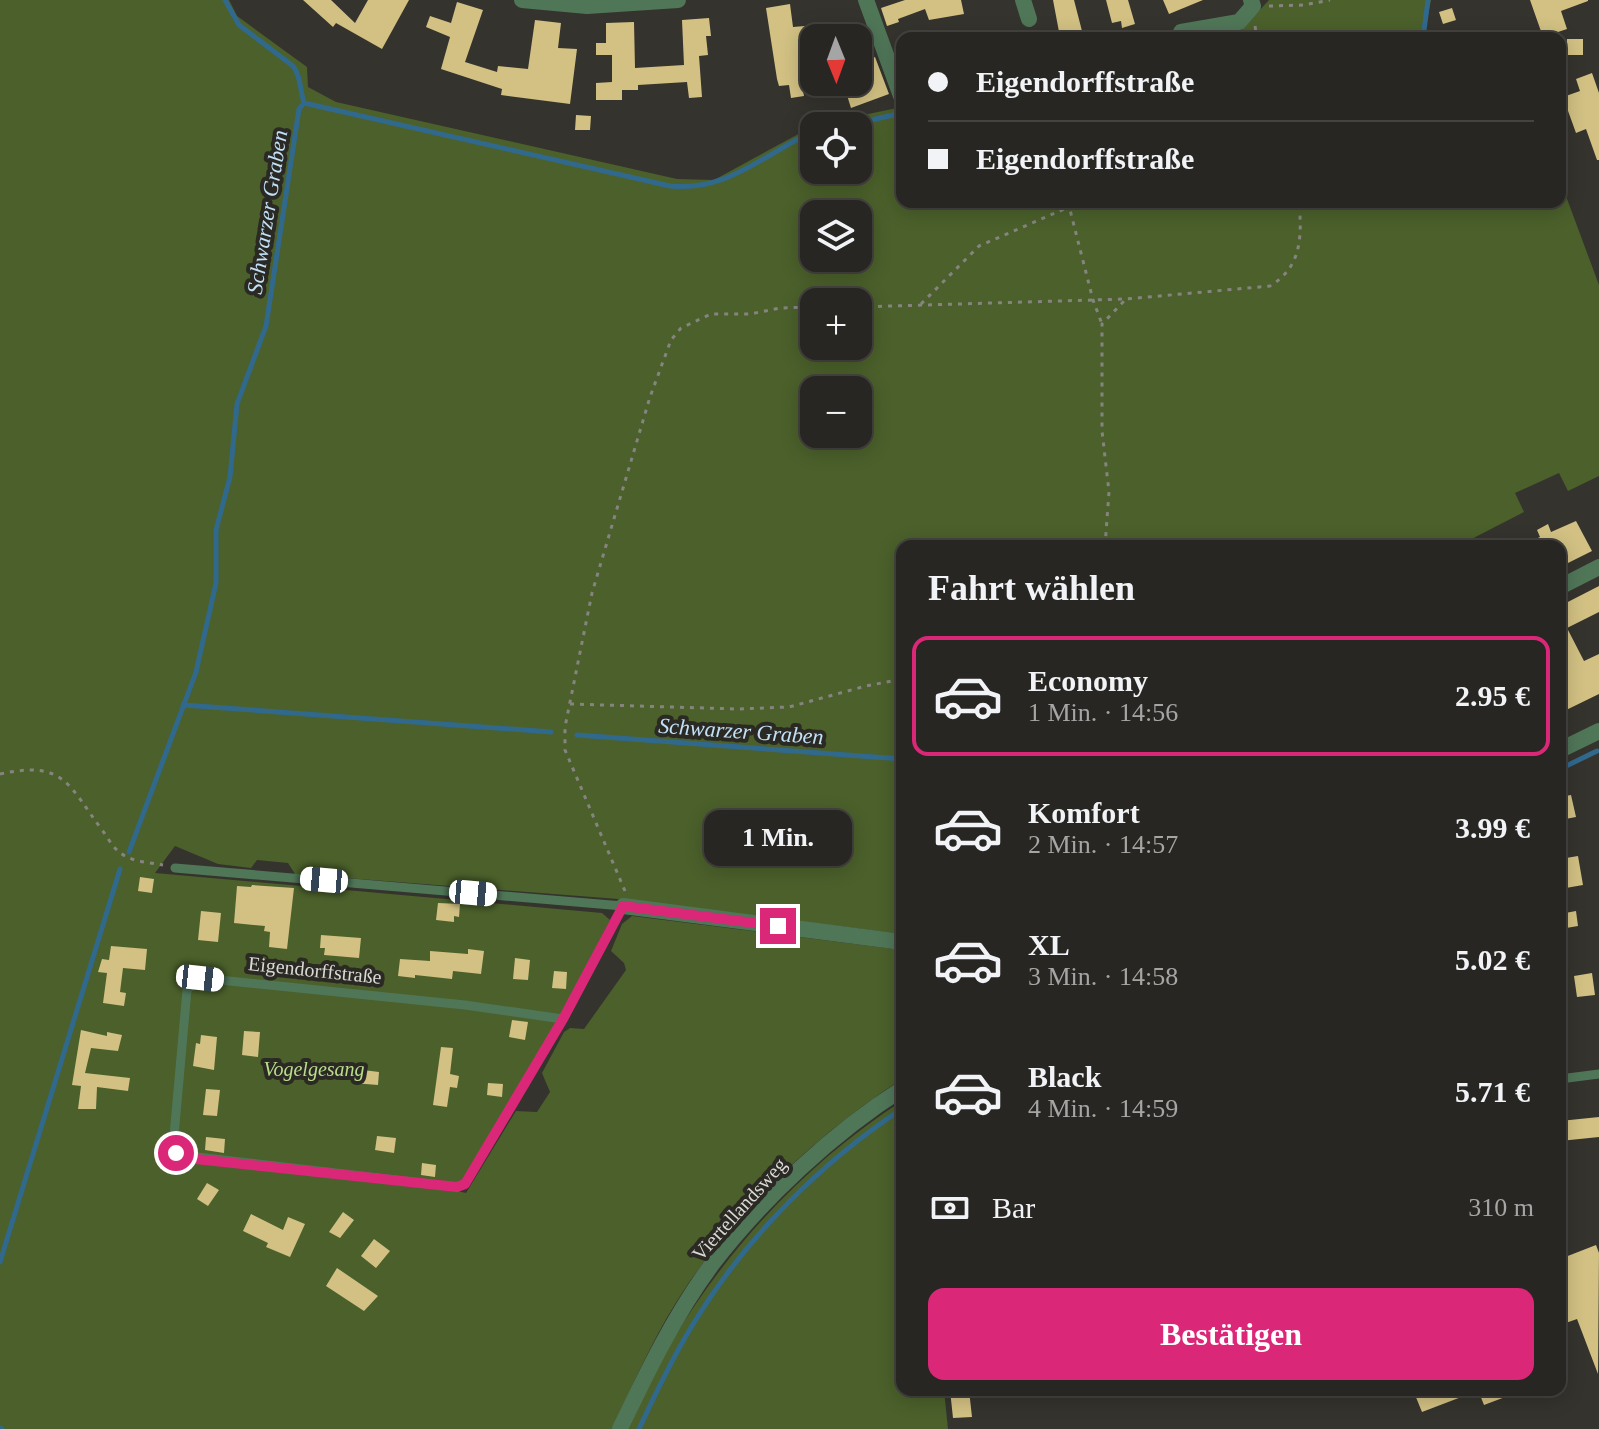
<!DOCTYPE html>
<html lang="de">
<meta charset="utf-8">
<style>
body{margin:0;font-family:Georgia,serif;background:#302e2a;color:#f1f3f6;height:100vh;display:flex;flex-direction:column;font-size:30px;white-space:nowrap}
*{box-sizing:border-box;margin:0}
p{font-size:26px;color:#a5a5a5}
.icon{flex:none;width:44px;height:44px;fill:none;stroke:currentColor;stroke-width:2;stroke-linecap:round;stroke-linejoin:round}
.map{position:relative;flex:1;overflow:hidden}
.side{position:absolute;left:896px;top:540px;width:670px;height:856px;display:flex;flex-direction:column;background:#282622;border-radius:16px;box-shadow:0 4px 20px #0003,0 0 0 2px #444340}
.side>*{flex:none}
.hud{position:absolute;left:896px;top:32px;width:670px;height:176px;border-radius:16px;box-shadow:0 4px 20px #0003,0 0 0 2px #444340;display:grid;align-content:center;height:176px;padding:0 32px;background:#282622}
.needle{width:52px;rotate:179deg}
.tools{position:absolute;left:800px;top:24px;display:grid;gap:16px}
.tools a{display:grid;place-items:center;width:72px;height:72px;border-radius:16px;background:#282622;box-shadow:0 4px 20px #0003,0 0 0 2px #444340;font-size:40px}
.end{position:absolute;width:36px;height:36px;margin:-18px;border:10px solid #db2777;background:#fff;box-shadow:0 0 0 4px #fff}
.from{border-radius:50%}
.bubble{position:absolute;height:56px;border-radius:16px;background:#282622;box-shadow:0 4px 20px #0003,0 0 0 2px #444340;font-size:26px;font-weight:800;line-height:56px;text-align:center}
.car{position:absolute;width:24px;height:48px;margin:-24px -12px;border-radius:10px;box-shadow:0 0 6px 2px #0007;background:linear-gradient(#fff 24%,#345 0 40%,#fff 0 76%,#345 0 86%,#fff 0)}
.hud b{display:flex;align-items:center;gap:28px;height:76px;font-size:30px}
.hud b+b{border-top:2px solid #444340}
.hud i{width:20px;height:20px;background:#f1f3f6}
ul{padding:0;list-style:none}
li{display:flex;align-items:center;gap:24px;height:120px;margin:0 16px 12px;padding:0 16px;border:4px solid transparent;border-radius:16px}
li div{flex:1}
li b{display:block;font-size:30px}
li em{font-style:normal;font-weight:800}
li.selected{border-color:#db2777}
li>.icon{width:72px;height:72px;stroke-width:1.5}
h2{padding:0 32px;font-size:36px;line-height:96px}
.pay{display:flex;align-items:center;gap:20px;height:88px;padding:0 32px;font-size:30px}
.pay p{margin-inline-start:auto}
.action{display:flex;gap:16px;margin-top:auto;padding:16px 32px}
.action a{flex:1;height:92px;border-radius:16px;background:#db2777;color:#fff;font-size:32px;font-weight:800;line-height:92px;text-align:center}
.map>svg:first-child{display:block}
.green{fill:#4b602b;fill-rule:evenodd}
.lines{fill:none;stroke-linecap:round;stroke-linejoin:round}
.stream{stroke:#31698d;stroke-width:5}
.building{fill:#d2c183}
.path{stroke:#86847f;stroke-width:3;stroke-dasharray:4 6;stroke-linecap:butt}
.service{stroke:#507658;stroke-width:9}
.minor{stroke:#507658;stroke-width:16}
.route{stroke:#db2777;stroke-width:10}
.labels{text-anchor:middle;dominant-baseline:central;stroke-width:8;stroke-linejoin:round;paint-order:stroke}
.street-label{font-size:20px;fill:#dad9d5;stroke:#2b2923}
.park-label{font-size:20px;font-style:italic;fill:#badd8c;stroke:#2b2923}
.water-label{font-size:22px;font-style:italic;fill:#c2e1f7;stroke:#2b2923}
</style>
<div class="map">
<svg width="1599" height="1429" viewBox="0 0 1599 1429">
<rect width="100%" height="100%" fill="#35332d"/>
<path class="green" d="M 0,0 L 229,0 L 237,16 L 307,67 L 308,87 L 336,102 L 677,179 L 714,180 L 815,125 L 902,107 L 902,202 L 1560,202 L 1560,180 L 1599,285 L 1599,476 L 1568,491 L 1559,473 L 1515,493 L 1524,512 L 1458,546 L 902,546 L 902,934 L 631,900 L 295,874 L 288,863 L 257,860 L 251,868 L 218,864 L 175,846 L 155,873 L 602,913 L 610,920 L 556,1024 L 457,1191 L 466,1193 L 516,1111 L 537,1112 L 550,1092 L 542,1073 L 564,1032 L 570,1028 L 584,1029 L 626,970 L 624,963 L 611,951 L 622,924 L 632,916 L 902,950 L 902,1079 C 819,1133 745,1202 688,1284 C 657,1329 635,1380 612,1429 L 0,1429 ZM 814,126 L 858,126 L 858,170 L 814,170 ZM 814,214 L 858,214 L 858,258 L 814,258 ZM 814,302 L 858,302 L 858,346 L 814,346 ZM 814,390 L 858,390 L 858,434 L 814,434 Z
M 1269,0 L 1431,0 L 1425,29 L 1426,38 L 1234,38 Z
M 902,1101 L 902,1390 L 944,1390 L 948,1429 L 629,1429 C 642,1400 655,1369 672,1341 C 729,1246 809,1161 902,1101 Z"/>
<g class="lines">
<path class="stream" d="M 225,0 L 239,25 L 293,66 C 301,76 300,91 304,103
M 1423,38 L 1428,0
M 845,126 L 902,113
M 183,705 L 551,732
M 577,735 L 902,759
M 1560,769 L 1597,751
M 129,852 L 196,672 L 216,583 L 216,530 L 230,477 L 237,404 L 266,326 L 299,109 L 304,103 L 670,186 C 728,192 764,154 814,131
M 0,1262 L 120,869
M 0,1428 L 2,1429
M 639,1429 C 656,1392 673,1356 695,1321 C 745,1239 821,1162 902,1109"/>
</g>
<path class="building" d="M 303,0 L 331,0 L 355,23 L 368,0 L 409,0 L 382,49 L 336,23 L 333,27 Z
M 905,0 L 961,0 L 964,14 L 929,20 L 925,9 L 898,19 L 899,22 L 887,26 L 881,8 Z
M 1053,0 L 1074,0 L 1082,31 L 1060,37 Z
M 1106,0 L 1128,0 L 1135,24 L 1122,28 L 1121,21 L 1112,23 Z
M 1163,0 L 1203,0 L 1169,14 Z
M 1530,0 L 1588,0 L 1588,1 L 1561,11 L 1567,29 L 1543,37 Z
M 457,2 L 483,10 L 465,62 L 497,72 L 498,66 L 528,69 L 535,20 L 561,23 L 558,48 L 577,49 L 570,104 L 501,95 L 502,89 L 441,69 L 450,37 L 426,27 L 430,16 L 451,23 Z
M 790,4 L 793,27 L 805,26 L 807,42 L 814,41 L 814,91 L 803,91 L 804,96 L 791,98 L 789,85 L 779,86 L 777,79 L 766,8 Z
M 1452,8 L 1456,20 L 1443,24 L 1439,12 Z
M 709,18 L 711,36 L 706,36 L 708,55 L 699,56 L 702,97 L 689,98 L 687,82 L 638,85 L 638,90 L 622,90 L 622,100 L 596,100 L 596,83 L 612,82 L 612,55 L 596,55 L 596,43 L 606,43 L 606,23 L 634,22 L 635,68 L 684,65 L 682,20 Z
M 1567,39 L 1583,39 L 1583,55 L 1566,55 Z
M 875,57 L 889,94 L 851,108 L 846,92 L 862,87 L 858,76 L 858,63 Z
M 1592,73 L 1599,93 L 1599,160 L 1597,160 L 1586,129 L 1576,133 L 1563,97 L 1580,91 L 1576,79 Z
M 576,115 L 591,116 L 590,130 L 575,130 Z
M 1576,521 L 1592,551 L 1564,565 L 1560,557 L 1560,546 L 1521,546 L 1540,537 L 1537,530 L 1548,524 L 1551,532 Z
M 1599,586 L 1599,612 L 1567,628 L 1584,661 L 1599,654 L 1599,694 L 1560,713 L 1560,606 Z
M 1571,795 L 1576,817 L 1560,820 L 1560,797 Z
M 1578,856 L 1583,885 L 1560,889 L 1560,859 Z
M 140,877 L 154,879 L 152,893 L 138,891 Z
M 252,885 L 294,888 L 287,949 L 269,947 L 270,932 L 264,931 L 265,926 L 234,923 L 237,886 L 251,887 Z
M 438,903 L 460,904 L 459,917 L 454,916 L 454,922 L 436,920 Z
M 201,911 L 221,913 L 218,942 L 198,940 Z
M 1576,911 L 1578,926 L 1560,929 L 1560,914 Z
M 321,935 L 361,938 L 359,958 L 324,955 L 325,948 L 320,948 Z
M 111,946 L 147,949 L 145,970 L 123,968 L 120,992 L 126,993 L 124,1006 L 103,1003 L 107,973 L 98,972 L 102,959 L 109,960 Z
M 468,949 L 484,951 L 481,974 L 453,971 L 452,979 L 415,975 L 415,978 L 398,976 L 400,959 L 430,961 L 430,951 L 468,954 Z
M 515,958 L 530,960 L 528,980 L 513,979 Z
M 554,971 L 567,972 L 566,989 L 552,988 Z
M 1592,973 L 1595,995 L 1577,997 L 1574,976 Z
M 512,1020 L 528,1022 L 525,1040 L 509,1037 Z
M 81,1030 L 107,1036 L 107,1032 L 122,1035 L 118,1051 L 91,1048 L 85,1073 L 130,1078 L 128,1091 L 97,1087 L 96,1109 L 78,1109 L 81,1086 L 72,1085 Z
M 244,1031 L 260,1032 L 258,1057 L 242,1055 Z
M 201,1035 L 217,1037 L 214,1070 L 193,1066 L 196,1043 L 200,1044 Z
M 441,1047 L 453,1048 L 450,1074 L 459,1076 L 457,1088 L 450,1087 L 447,1107 L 433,1105 Z
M 305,1062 L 320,1063 L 318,1080 L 304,1079 Z
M 355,1069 L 379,1072 L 378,1085 L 353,1083 Z
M 488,1083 L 503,1084 L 502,1097 L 487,1095 Z
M 206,1089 L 220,1090 L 217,1116 L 203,1115 Z
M 1599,1117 L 1599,1137 L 1560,1141 L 1560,1121 Z
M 377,1136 L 396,1138 L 394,1153 L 375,1150 Z
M 206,1137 L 225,1139 L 224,1153 L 205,1150 Z
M 422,1163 L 436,1165 L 435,1177 L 421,1175 Z
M 207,1183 L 219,1190 L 208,1206 L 197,1199 Z
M 343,1212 L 354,1220 L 340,1238 L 329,1232 Z
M 251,1214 L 283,1230 L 288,1217 L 305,1224 L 290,1257 L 266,1247 L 268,1243 L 243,1231 Z
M 374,1239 L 390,1251 L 376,1268 L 361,1256 Z
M 1596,1245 L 1599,1253 L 1598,1374 L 1577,1319 L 1560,1325 L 1560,1259 Z
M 337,1268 L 378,1296 L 364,1311 L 326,1286 Z
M 950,1390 L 969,1390 L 972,1417 L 953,1418 Z
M 1413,1390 L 1476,1390 L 1477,1391 L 1422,1412 Z
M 1478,1390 L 1521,1390 L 1521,1391 L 1484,1405 Z"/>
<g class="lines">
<path class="path" d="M 1269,6 L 1304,5 L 1330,0
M 1255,26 L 1257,38
M 1068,202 L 1093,300 L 1102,324
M 921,304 L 979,246 L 1069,207
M 858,307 L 1126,299 L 1270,286 C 1302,267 1302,236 1299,202
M 1105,546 L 1109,492 L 1102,431 L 1102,324 L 1126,299
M 570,704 L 738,709 L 789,707 L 866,686 L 902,679
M 0,774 C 64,760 68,784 102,830 C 107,836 111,845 117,850 C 129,862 147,862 163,865
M 625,891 L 565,750 L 565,727 L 592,593 L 650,397 L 671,340 L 681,328 L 711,314 L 750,314 L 780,308 L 814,307
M 1138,1390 L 1149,1392
M 1017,1392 L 1029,1390"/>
<path class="service" d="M 175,868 L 623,906 L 563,1019 L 465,1184 L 457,1187 L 180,1155 L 173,1147 L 187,990 L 200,978 L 465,1005 L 563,1019
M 1560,1079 L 1599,1074"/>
<path class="minor" d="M 522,0 L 587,6 L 678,0
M 866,0 L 901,96
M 1023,0 L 1029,19
M 1181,32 L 1239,22 L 1253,6 L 1251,0
M 1560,587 L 1599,567
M 1560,750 L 1599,731
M 623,906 L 902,942
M 620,1429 C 647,1372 675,1314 713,1263 C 762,1199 834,1132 902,1089"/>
</g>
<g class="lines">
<path class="route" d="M 176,1153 L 196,1159 L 457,1187 L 465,1184 L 563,1019 L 623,906 L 778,926"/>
</g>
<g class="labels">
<g class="street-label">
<text transform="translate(315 970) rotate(6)">Eigendorffstraße</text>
<text transform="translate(739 1209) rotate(-48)">Viertellandsweg</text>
</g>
<g class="park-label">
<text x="314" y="1069">Vogelgesang</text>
</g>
<g class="water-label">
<text transform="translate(267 212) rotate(-81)">Schwarzer Graben</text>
<text transform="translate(741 731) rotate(4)">Schwarzer Graben</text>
</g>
</g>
</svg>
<div class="tools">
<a><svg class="needle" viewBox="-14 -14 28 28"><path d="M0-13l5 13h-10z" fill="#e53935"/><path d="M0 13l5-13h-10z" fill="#a5a5a5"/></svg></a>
<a><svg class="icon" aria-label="locate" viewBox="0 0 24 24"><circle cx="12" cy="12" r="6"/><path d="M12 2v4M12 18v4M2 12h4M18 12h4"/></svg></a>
<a><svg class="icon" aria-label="layers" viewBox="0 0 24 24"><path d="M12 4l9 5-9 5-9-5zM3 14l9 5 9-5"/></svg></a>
<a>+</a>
<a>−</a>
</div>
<i class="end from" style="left:176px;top:1153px"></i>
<i class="end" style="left:778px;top:926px"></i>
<div class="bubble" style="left:704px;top:810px;width:148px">1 Min.</div>
<i class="car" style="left:324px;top:880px;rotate:275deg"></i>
<i class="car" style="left:473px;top:893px;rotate:95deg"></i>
<i class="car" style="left:200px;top:978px;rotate:96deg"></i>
<div class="hud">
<b><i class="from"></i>Eigendorffstraße</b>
<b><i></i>Eigendorffstraße</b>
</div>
<section class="side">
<h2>Fahrt wählen</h2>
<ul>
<li class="selected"><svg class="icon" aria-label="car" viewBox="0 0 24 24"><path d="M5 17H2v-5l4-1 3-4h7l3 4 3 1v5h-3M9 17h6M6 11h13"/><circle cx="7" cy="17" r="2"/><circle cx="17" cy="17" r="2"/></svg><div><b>Economy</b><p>1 Min. · 14:56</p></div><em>2.95 €</em></li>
<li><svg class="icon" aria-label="car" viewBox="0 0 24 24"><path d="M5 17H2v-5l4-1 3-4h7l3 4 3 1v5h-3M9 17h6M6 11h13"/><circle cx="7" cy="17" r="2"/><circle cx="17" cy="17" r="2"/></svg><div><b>Komfort</b><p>2 Min. · 14:57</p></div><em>3.99 €</em></li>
<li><svg class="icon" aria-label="car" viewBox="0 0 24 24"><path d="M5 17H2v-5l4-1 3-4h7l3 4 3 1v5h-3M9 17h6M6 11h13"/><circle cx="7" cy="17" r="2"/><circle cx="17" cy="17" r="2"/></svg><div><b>XL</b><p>3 Min. · 14:58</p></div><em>5.02 €</em></li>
<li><svg class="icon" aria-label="car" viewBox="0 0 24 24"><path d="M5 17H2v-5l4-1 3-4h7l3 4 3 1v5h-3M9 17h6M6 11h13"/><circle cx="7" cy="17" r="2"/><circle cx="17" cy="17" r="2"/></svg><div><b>Black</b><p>4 Min. · 14:59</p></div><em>5.71 €</em></li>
</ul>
<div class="pay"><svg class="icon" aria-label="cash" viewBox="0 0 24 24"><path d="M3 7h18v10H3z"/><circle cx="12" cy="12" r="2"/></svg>Bar<p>310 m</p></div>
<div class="action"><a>Bestätigen</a></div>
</section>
</div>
